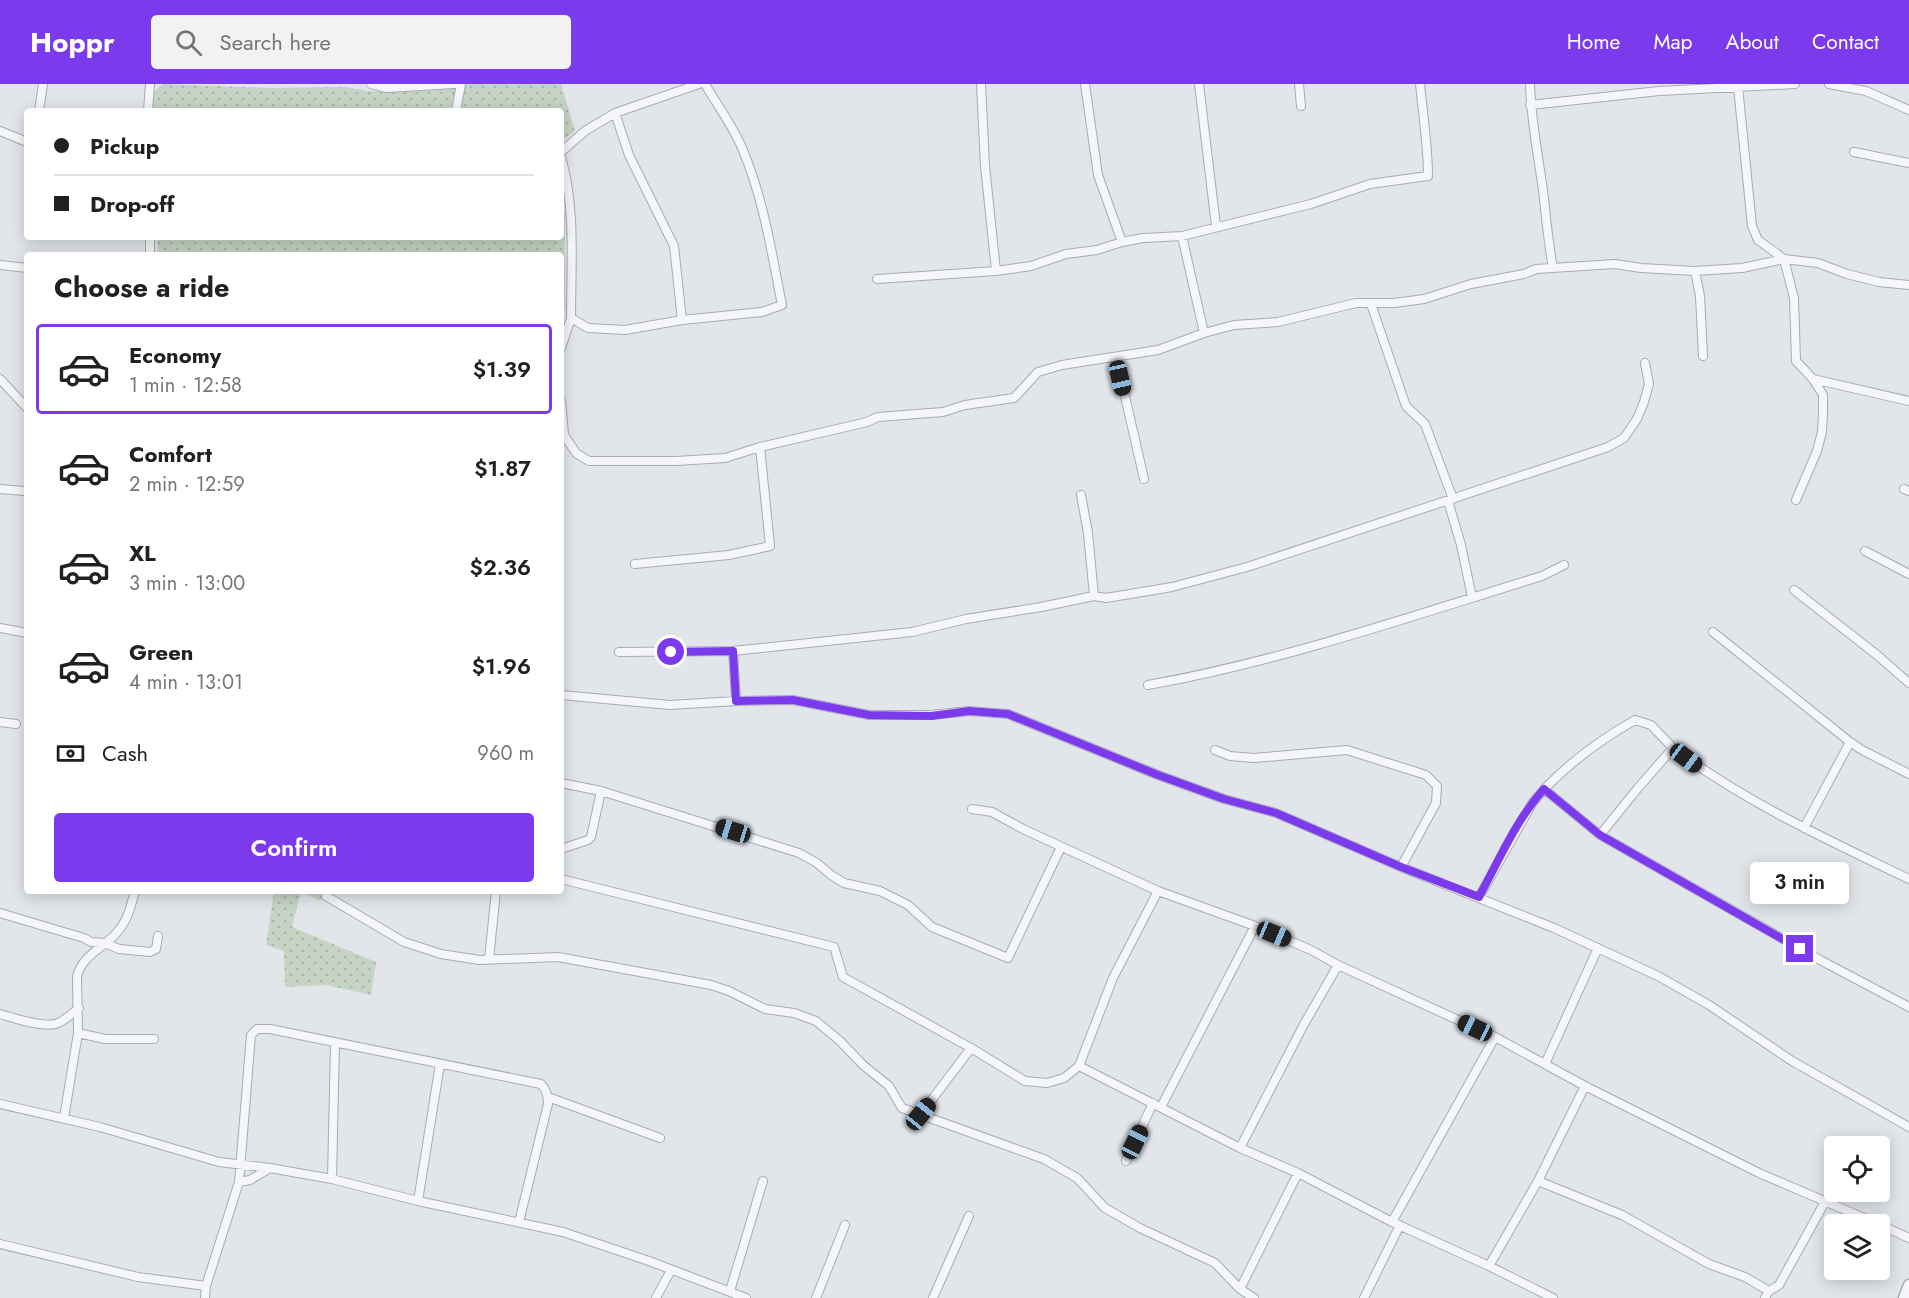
<!DOCTYPE html>
<meta charset="utf-8">
<style>
body{margin:0;font-family:Jost,sans-serif;background:#f2f2f2;color:#202124;height:100vh;display:flex;flex-direction:column;font-size:22px;white-space:nowrap}
*{box-sizing:border-box;margin:0}
p{font-size:20px;color:#757577}
.icon{flex:none;width:33px;height:33px;fill:none;stroke:currentColor;stroke-width:2;stroke-linecap:round;stroke-linejoin:round}
.map{position:relative;flex:1;overflow:hidden}
.panel{position:absolute;left:24px;top:168px;width:540px;height:642px;display:flex;flex-direction:column;background:#fff;border-radius:6px;box-shadow:0 3px 15px #0003}
.panel>*{flex:none}
.banner{position:absolute;left:24px;top:24px;width:540px;height:132px;border-radius:6px;box-shadow:0 3px 15px #0003;display:grid;align-content:center;height:132px;padding:0 30px;background:#fff}
.fabs{position:absolute;left:1824px;top:1052px;display:grid;gap:12px}
.fabs a{display:grid;place-items:center;width:66px;height:66px;border-radius:6px;background:#fff;box-shadow:0 3px 15px #0003;font-size:30px}
.end{position:absolute;width:27px;height:27px;margin:-14px;border:8px solid #7c3aed;background:#fff;box-shadow:0 0 0 3px #fff}
.from{border-radius:50%}
.bubble{position:absolute;height:42px;border-radius:6px;background:#fff;box-shadow:0 3px 15px #0003;font-size:20px;font-weight:600;line-height:42px;text-align:center}
.car{position:absolute;width:18px;height:36px;margin:-18px -9px;border-radius:8px;box-shadow:0 0 4px 2px #0007;background:linear-gradient(#222 24%,#8ab4d8 0 40%,#222 0 76%,#8ab4d8 0 86%,#222 0)}
.banner b{display:flex;align-items:center;gap:21px;height:57px;font-size:22px}
.banner b+b{border-top:2px solid #e0e0e0}
.banner i{width:15px;height:15px;background:#202124}
ul{padding:0;list-style:none}
li{display:flex;align-items:center;gap:18px;height:90px;margin:0 12px 9px;padding:0 18px;border:3px solid transparent;border-radius:6px}
li div{flex:1}
li b{display:block;font-size:22px}
li em{font-style:normal;font-weight:600}
li.selected{border-color:#7c3aed}
li>.icon{width:54px;height:54px;stroke-width:1.5}
h2{padding:0 30px;font-size:27px;line-height:72px}
.pay{display:flex;align-items:center;gap:15px;height:66px;padding:0 30px;font-size:22px}
.pay p{margin-inline-start:auto}
.primary-button{display:flex;gap:12px;margin-top:auto;padding:12px 30px}
.primary-button a{flex:1;height:69px;border-radius:6px;background:#7c3aed;color:#fff;font-size:24px;font-weight:600;line-height:69px;text-align:center}
header{display:flex;align-items:center;gap:36px;box-sizing:border-box;height:84px;padding:0 30px;background:#7c3aed;color:#fff}
header strong{font-size:28px}
nav{display:flex;gap:33px;margin-inline-start:auto;font-size:21px}
.search{width:420px;height:54px;background:#f2f2f2;display:flex;align-items:center;gap:15px;box-sizing:border-box;padding:0 21px;border-radius:6px;color:#757577;font-size:22px}
.map>svg:first-child{display:block}
.grass{fill:url(#grass-dots)}
.lines{fill:none;stroke-linecap:round;stroke-linejoin:round}
.minor-casing{stroke:#a7abb4;stroke-width:10}
.tertiary-casing{stroke:#a7abb4;stroke-width:13}
.minor{stroke:#f5f6f9;stroke-width:8}
.tertiary{stroke:#f5f6f9;stroke-width:10}
.route{stroke:#7c3aed;stroke-width:8}
</style>
<header>
<strong>Hoppr</strong>
<div class="search"><svg class="icon" aria-label="search" viewBox="0 0 24 24"><circle cx="10" cy="10" r="6"/><path d="M15 15l6 6"/></svg>Search here</div>
<nav><a>Home</a><a>Map</a><a>About</a><a>Contact</a></nav>
</header>
<div class="map">
<svg width="1909" height="1214" viewBox="0 0 1909 1214">
<defs>
<pattern id="grass-dots" width="8" height="8" patternUnits="userSpaceOnUse" patternTransform="scale(1.5)"><rect width="8" height="8" fill="#c6d4c4"/><path d="M2 2h.1M6 6h.1" fill="none" stroke="#aab6aa" stroke-width="1.8" stroke-linecap="round"/></pattern>
</defs>
<rect width="100%" height="100%" fill="#e2e5ea"/>
<path class="grass" d="M 163,0 L 272,4 L 346,3 L 367,7 L 444,4 L 464,0 L 561,0 L 575,47 L 561,57 L 561,27 L 153,27 L 153,9 Z
M 561,104 L 565,132 L 565,224 L 561,236 L 561,171 L 158,171 L 157,153 L 561,153 Z
M 274,807 L 327,807 L 320,817 L 301,808 L 292,843 L 376,878 L 371,911 L 326,901 L 285,903 L 284,867 L 266,861 Z"/>
<g class="lines">
<g class="minor-casing">
<path id="minor" d="M 371,0 L 387,4 L 454,0
M 981,0 L 985,82 L 996,187
M 1085,0 L 1098,91 L 1122,158
M 1199,0 L 1216,142
M 1299,0 L 1301,22
M 1530,0 C 1531,36 1538,71 1543,106 C 1546,132 1548,158 1553,184
M 1829,0 L 1866,7 L 1909,26
M 1738,3 L 1752,142 L 1758,156 L 1784,175 L 1794,214 L 1796,277 L 1813,295 L 1823,311 L 1823,330 L 1822,348 L 1817,367 L 1796,416
M 1530,21 L 1659,7 L 1795,0
M 39,27 L 43,0
M 148,27 L 150,0
M 456,27 L 461,0
M 615,29 L 629,71 L 674,162 L 682,236
M 0,47 L 27,58
M 561,68 L 585,47 L 615,29 L 699,0
M 1854,68 L 1909,79
M 561,73 C 576,124 571,181 571,234 L 588,244 L 625,246 L 682,236 L 762,228 L 782,221 C 771,166 764,116 742,64 C 733,42 717,21 705,0
M 1182,152 L 1204,249
M 150,153 L 150,171
M 0,181 L 27,184
M 1695,187 L 1700,212 L 1703,272
M 877,195 L 996,187 L 1031,182 L 1066,170 L 1097,166 L 1122,158 L 1143,154 L 1182,152 L 1311,120 L 1370,100 L 1428,92 C 1428,62 1423,31 1420,0
M 1371,220 L 1406,322 L 1425,340 L 1453,415
M 561,264 L 571,234
M 1116,273 L 1144,395
M 0,295 L 27,324
M 1813,295 L 1909,317
M 561,316 L 564,351 L 576,369 L 589,377 L 676,377 L 725,374 L 760,363 L 867,338 L 878,333 L 943,328 L 965,321 L 1014,314 L 1038,288 L 1062,281 L 1158,266 L 1204,249 L 1234,241 L 1278,238 L 1356,219 L 1394,219 L 1424,215 L 1471,200 L 1524,190 L 1536,185 L 1615,180 L 1641,184 L 1695,187 L 1742,184 L 1784,175 L 1818,179 L 1847,190 L 1879,198 L 1909,201
M 0,405 L 24,407
M 1904,405 L 1909,407
M 1081,411 L 1088,449 L 1094,512
M 1448,417 L 1461,461 L 1472,513
M 1865,467 L 1909,490
M 635,480 L 729,471 L 770,462 L 760,363
M 1794,506 L 1877,571 L 1909,599
M 0,544 L 27,549
M 1713,548 L 1850,658 L 1862,666 L 1909,690
M 733,567 L 736,617
M 619,568 L 733,567 L 912,548 L 966,535 L 1041,523 L 1094,512 L 1106,514 L 1172,503 L 1247,483 L 1608,363 L 1624,354 L 1637,335 L 1644,318 L 1649,300 L 1645,279
M 1148,601 C 1282,577 1412,532 1542,492 L 1564,481
M 561,611 L 670,621 L 736,617 L 793,616 L 869,631 L 931,631 L 969,627 L 1008,630 L 1158,691 L 1224,715 L 1276,729 L 1401,783 L 1554,844 L 1658,892 L 1709,921 L 1792,977 L 1909,1043
M 0,638 L 16,640
M 1215,666 L 1230,672 L 1254,674 L 1347,666 L 1426,691 L 1437,702 L 1436,719 L 1401,783
M 561,699 L 601,707 L 799,769 L 817,779 L 831,791 L 844,799 L 880,807 L 908,821 L 932,843 L 1008,874 L 1061,763
M 1544,705 L 1600,751 L 1638,704 L 1673,664 C 1745,718 1828,756 1909,795
M 972,725 L 992,728 L 1023,745 L 1158,807 L 1255,842 L 1311,866 L 1338,881 L 1495,953 L 1585,1002 L 1759,1089 L 1878,1140
M 1804,744 L 1850,658
M 1600,751 L 1820,876 L 1909,923
M 561,765 L 588,756 L 591,753 L 601,707
M 561,795 L 834,863 L 843,893 L 971,964 L 1025,997 L 1047,999 L 1064,994 L 1079,982 L 1113,894 L 1158,807
M 326,812 L 404,858 L 441,870 L 479,876 L 558,873 L 711,901 L 729,907 L 765,925 L 794,929 L 816,937 L 840,957 L 863,981 L 889,1002 L 902,1024 L 1044,1075 L 1077,1094 L 1105,1124 L 1140,1144 L 1215,1179 L 1240,1205 L 1254,1214
M 1479,813 L 1533,718 C 1560,686 1598,657 1635,636 L 1651,641 L 1673,664
M 0,829 L 84,854 L 91,858 L 105,859 L 119,865 L 150,868 L 156,865 L 158,852
M 489,875 L 496,807
M 0,930 C 14,934 48,946 60,938 C 67,935 73,928 79,924
M 78,949 L 105,955 L 154,955
M 1495,953 L 1392,1138 L 1489,1182 L 1553,1214
M 1545,980 L 1598,864
M 1079,982 L 1240,1064 L 1298,1089 L 1392,1138
M 548,1013 L 660,1054
M 0,1020 L 100,1043 L 219,1078 L 270,1084 L 332,1095 L 418,1117 L 563,1148 L 649,1177 L 746,1214
M 1161,1023 L 1255,842
M 921,1030 L 971,964
M 64,1034 L 78,949 L 77,893 C 82,870 105,864 118,847 C 128,836 131,821 135,807
M 1240,1064 L 1303,942 L 1338,881
M 1126,1077 L 1153,1019
M 332,1095 L 335,959
M 1538,1097 L 1622,1131 L 1709,1180 L 1745,1193 L 1769,1207
M 239,1098 L 250,1096 L 270,1084
M 418,1117 L 440,980
M 1880,1141 L 1909,1154
M 0,1160 L 138,1193 L 206,1202
M 1489,1182 L 1538,1097 L 1585,1002
M 1240,1205 L 1298,1089
M 730,1207 L 763,1097
M 205,1214 L 206,1202 L 239,1098 L 251,951 L 257,945 L 270,945 L 541,1000 C 546,1005 548,1012 548,1020 L 519,1138
M 656,1214 L 671,1186
M 816,1214 L 845,1141
M 933,1214 L 969,1132
M 1364,1214 L 1400,1141
M 1765,1214 L 1769,1207 L 1779,1201 L 1826,1116"/>
</g>
<g class="tertiary-casing">
<path id="tertiary" d="M 1904,1214 L 1909,1201"/>
</g>
<use href="#minor" class="minor"/>
<use href="#tertiary" class="tertiary"/>
</g>
<g class="lines">
<path class="route" d="M 671,568 L 733,567 L 736,617 L 793,616 L 869,631 L 931,632 L 969,627 L 1008,630 L 1158,691 L 1224,715 L 1276,729 L 1401,783 L 1479,813 C 1499,776 1516,736 1544,705 L 1600,751 L 1800,865"/>
</g>
</svg>
<div class="fabs">
<a><svg class="icon" aria-label="locate" viewBox="0 0 24 24"><circle cx="12" cy="12" r="6"/><path d="M12 2v4M12 18v4M2 12h4M18 12h4"/></svg></a>
<a><svg class="icon" aria-label="layers" viewBox="0 0 24 24"><path d="M12 4l9 5-9 5-9-5zM3 14l9 5 9-5"/></svg></a>
</div>
<i class="end from" style="left:671px;top:568px"></i>
<i class="end" style="left:1800px;top:865px"></i>
<div class="bubble" style="left:1750px;top:778px;width:99px">3 min</div>
<i class="car" style="left:1120px;top:294px;rotate:167deg"></i>
<i class="car" style="left:1686px;top:674px;rotate:127deg"></i>
<i class="car" style="left:733px;top:747px;rotate:287deg"></i>
<i class="car" style="left:1274px;top:850px;rotate:113deg"></i>
<i class="car" style="left:1475px;top:944px;rotate:295deg"></i>
<i class="car" style="left:921px;top:1030px;rotate:39deg"></i>
<i class="car" style="left:1135px;top:1058px;rotate:26deg"></i>
<div class="banner">
<b><i class="from"></i>Pickup</b>
<b><i></i>Drop-off</b>
</div>
<section class="panel">
<h2>Choose a ride</h2>
<ul>
<li class="selected"><svg class="icon" aria-label="car" viewBox="0 0 24 24"><path d="M5 17H2v-5l4-1 3-4h7l3 4 3 1v5h-3M9 17h6M6 11h13"/><circle cx="7" cy="17" r="2"/><circle cx="17" cy="17" r="2"/></svg><div><b>Economy</b><p>1 min · 12:58</p></div><em>$1.39</em></li>
<li><svg class="icon" aria-label="car" viewBox="0 0 24 24"><path d="M5 17H2v-5l4-1 3-4h7l3 4 3 1v5h-3M9 17h6M6 11h13"/><circle cx="7" cy="17" r="2"/><circle cx="17" cy="17" r="2"/></svg><div><b>Comfort</b><p>2 min · 12:59</p></div><em>$1.87</em></li>
<li><svg class="icon" aria-label="car" viewBox="0 0 24 24"><path d="M5 17H2v-5l4-1 3-4h7l3 4 3 1v5h-3M9 17h6M6 11h13"/><circle cx="7" cy="17" r="2"/><circle cx="17" cy="17" r="2"/></svg><div><b>XL</b><p>3 min · 13:00</p></div><em>$2.36</em></li>
<li><svg class="icon" aria-label="car" viewBox="0 0 24 24"><path d="M5 17H2v-5l4-1 3-4h7l3 4 3 1v5h-3M9 17h6M6 11h13"/><circle cx="7" cy="17" r="2"/><circle cx="17" cy="17" r="2"/></svg><div><b>Green</b><p>4 min · 13:01</p></div><em>$1.96</em></li>
</ul>
<div class="pay"><svg class="icon" aria-label="cash" viewBox="0 0 24 24"><path d="M3 7h18v10H3z"/><circle cx="12" cy="12" r="2"/></svg>Cash<p>960 m</p></div>
<div class="primary-button"><a>Confirm</a></div>
</section>
</div>
